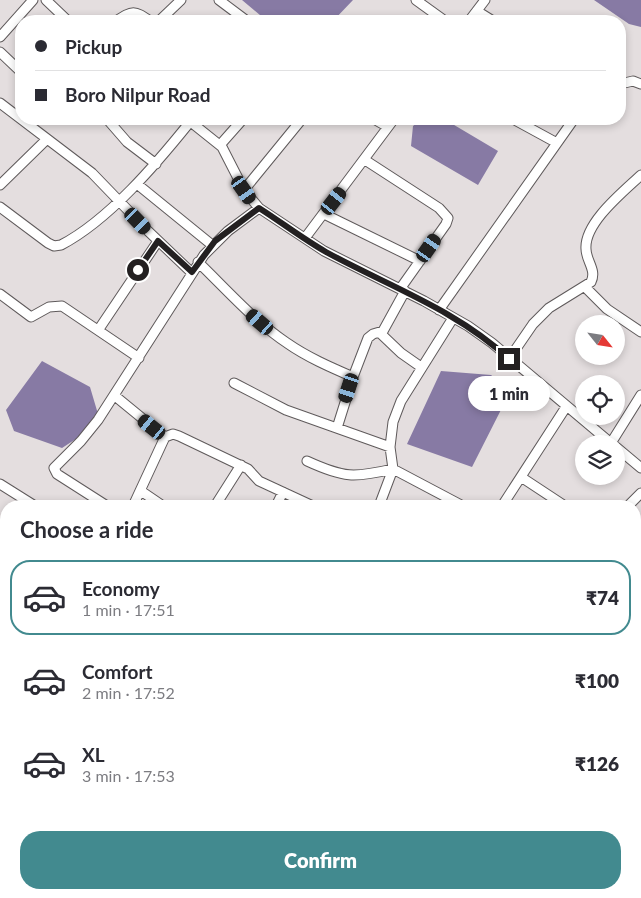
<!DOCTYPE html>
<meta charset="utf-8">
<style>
body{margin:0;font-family:Lato,sans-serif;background:#f2f2f3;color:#2b2b33;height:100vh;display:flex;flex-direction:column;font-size:19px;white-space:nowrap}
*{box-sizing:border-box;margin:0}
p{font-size:16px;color:#7c7c81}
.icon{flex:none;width:28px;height:28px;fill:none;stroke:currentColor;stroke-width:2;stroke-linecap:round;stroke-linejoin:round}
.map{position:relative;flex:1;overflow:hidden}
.side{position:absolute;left:0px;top:500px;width:641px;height:399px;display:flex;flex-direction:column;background:#fff;border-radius:20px 20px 0 0;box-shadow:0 2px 8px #0003}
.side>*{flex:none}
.banner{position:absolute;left:15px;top:15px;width:611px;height:110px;border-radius:20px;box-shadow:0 2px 8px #0003;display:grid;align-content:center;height:110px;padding:0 20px;background:#fff}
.needle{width:32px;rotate:120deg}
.controls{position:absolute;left:575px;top:315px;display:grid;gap:10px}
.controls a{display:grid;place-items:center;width:50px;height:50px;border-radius:50%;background:#fff;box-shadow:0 2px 8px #0003;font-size:25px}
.end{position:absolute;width:22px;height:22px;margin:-11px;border:6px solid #232021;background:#fff;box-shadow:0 0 0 2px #fff}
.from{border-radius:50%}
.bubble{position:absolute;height:35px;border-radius:18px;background:#fff;box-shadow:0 2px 8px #0003;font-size:16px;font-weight:800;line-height:35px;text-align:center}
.car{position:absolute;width:15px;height:30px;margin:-15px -8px;border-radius:6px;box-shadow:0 0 4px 1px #0007;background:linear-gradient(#222 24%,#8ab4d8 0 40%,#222 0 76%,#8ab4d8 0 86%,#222 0)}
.banner b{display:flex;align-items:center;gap:18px;height:48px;font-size:19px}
.banner b+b{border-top:1px solid #e1e1e2}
.banner i{width:12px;height:12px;background:#2b2b33}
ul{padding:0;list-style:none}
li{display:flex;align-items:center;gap:15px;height:75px;margin:0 10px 8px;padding:0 10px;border:2px solid transparent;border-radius:20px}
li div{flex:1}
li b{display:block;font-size:19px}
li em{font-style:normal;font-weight:800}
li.active{border-color:#428a8f}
li>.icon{width:45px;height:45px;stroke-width:1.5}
h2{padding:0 20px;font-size:22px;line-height:60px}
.button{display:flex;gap:10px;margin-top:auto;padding:10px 20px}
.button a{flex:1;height:58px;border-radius:20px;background:#428a8f;color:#fff;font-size:20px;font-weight:800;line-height:58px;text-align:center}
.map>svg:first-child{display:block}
.water{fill:#877aa4}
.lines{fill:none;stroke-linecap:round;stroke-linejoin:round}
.minor-casing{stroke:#5f5a5b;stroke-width:11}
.highway-casing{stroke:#5f5a5b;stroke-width:14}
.minor{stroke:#fff;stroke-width:9}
.highway{stroke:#fff;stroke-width:12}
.route{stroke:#232021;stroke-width:6}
</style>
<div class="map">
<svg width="641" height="898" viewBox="0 0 641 898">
<rect width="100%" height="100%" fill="#e4dedf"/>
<path class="water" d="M 242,0 L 353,0 L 333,21 L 267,21 Z
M 594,0 L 641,0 L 641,27 L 629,24 Z
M 422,119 L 444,119 L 498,151 L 478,185 L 411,146 L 413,126 Z
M 42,361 L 90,387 L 98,414 L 79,437 L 62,448 L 14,431 L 6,410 Z
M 441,371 L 491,375 L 510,392 L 472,467 L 407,444 Z
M 635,558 L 641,564 L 641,614 L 639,617 L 635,615 Z"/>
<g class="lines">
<g class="minor-casing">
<path id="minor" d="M 46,0 L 68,21
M 219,0 L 247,21
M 416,0 L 445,21
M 477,11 L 493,21
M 116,21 C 133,10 134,10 150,21
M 159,21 L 181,0
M 469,21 L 485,0
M 0,37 L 33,0
M 0,52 L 21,72
M 620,84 L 633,81 L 641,84
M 0,103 L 92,173 L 148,231 L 192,273
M 107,119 L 127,142 L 156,164
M 187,119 L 222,147 L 244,190 L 259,208 L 324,251 L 424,301 L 468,326 L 492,343 L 612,444
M 374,119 L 388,127
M 513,119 L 557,143
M 220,145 L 243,119
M 365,160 L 439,208 L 448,218 L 446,224 L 400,289
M 137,184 L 212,245
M 0,185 L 46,140
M 244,190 L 302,119
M 0,207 L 48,243 L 54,246 L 61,245 C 109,220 157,163 190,122
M 324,214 L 420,261
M 305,238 L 394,119
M 198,262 C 227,290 254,321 287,343 C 307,357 330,367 353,377
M 585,287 L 607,309 L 641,332
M 0,294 L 31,317 L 49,307 L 62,306 L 139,358
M 439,310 L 574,119
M 99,329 L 158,241
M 380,333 L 401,353 L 421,367
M 509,359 L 533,324 L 549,308 L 591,282 C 597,270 586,261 586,249 C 584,223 623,192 641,175
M 234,383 L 286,410 L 390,447
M 115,396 L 165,437 L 173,434 L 179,436 L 248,469 L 259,481 L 313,506
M 337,428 L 353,377 L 368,338 L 373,334 L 383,331 L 405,291
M 611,443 L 641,395
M 616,447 L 641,468
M 307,461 C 344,478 354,478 393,469 L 463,506
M 521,477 L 565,506
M 0,484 L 35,506
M 141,491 L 163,506
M 107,506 L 57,474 L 54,468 L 81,441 L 98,420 L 204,255 L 228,231 L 259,208
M 133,506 L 165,437
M 215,506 L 241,465
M 276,506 L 283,492
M 379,506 L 393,469 L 390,447 L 393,422 L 401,401 L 453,318
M 502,506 L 566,407
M 628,506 L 641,493
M 0,531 L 6,530
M 0,591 L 6,584
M 0,624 L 3,630 L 0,634
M 635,671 L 641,675
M 635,765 L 641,769
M 0,798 L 6,802
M 635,829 L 641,833
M 0,837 L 6,835
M 100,892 L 109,898
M 226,892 L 232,898
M 277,892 L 283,898
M 356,892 L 364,898
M 623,892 L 631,898
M 152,898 L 156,892
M 437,898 L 444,892"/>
</g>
<g class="highway-casing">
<path id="highway" d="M 635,708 L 641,703
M 635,722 L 641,717
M 401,898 L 408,892
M 420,898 L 427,892"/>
</g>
<use href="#minor" class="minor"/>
<use href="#highway" class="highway"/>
</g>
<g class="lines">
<path class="route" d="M 138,270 L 158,241 L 192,272 L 215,241 L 259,208 C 281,222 303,239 326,252 C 388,286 457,310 509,359"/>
</g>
</svg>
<div class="controls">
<a><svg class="needle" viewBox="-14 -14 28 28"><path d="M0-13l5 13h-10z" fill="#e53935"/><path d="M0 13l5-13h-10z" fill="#7c7c81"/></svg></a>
<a><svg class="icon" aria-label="locate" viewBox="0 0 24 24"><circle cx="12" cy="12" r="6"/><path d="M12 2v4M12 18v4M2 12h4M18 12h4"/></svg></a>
<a><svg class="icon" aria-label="layers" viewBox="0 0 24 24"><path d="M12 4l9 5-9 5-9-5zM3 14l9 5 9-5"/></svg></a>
</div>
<i class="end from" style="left:138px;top:270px"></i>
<i class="end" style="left:509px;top:359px"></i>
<div class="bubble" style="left:468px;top:376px;width:82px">1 min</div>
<i class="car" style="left:244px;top:190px;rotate:145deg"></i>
<i class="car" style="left:334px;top:201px;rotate:38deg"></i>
<i class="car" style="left:138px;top:221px;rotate:136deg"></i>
<i class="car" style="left:429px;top:248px;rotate:35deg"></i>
<i class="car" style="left:260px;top:322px;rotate:311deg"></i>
<i class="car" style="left:349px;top:388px;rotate:198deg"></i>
<i class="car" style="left:152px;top:427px;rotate:309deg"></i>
<div class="banner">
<b><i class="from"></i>Pickup</b>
<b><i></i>Boro Nilpur Road</b>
</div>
<section class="side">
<h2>Choose a ride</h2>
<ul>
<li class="active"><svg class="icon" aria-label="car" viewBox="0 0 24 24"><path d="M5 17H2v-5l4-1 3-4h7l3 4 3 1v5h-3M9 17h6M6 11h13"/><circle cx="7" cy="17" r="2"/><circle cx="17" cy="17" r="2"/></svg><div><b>Economy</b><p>1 min · 17:51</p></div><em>₹74</em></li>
<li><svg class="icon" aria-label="car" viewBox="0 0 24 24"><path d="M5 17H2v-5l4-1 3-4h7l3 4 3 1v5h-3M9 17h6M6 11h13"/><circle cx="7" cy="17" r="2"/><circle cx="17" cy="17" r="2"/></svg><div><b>Comfort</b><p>2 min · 17:52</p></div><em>₹100</em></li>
<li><svg class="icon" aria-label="car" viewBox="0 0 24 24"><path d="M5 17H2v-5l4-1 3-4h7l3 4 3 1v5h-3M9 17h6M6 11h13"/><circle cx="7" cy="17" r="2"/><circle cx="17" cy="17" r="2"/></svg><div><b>XL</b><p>3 min · 17:53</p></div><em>₹126</em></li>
</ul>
<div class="button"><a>Confirm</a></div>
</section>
</div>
